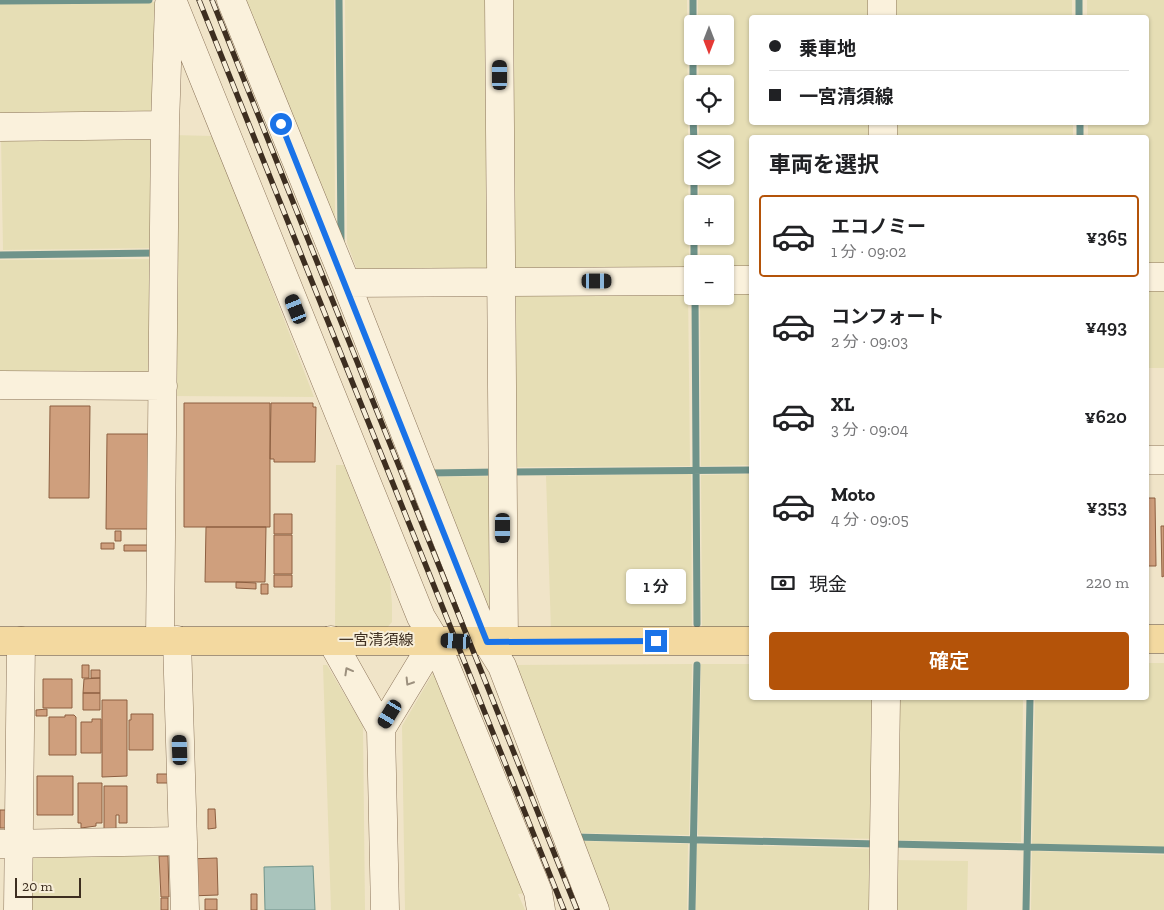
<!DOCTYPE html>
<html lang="ja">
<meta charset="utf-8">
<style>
body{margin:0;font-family:"Zilla Slab","Noto Sans JP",serif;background:#f2f2f2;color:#202124;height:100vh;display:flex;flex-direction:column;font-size:19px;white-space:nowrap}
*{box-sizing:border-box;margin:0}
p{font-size:16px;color:#757577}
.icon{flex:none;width:28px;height:28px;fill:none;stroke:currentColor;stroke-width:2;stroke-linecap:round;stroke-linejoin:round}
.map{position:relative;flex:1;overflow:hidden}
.details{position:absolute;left:749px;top:135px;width:400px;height:565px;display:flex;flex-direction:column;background:#fff;border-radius:5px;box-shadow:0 1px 4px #0004}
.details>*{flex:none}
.hud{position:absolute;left:749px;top:15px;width:400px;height:110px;border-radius:5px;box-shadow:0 1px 4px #0004;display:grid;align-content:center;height:110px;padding:0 20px;background:#fff}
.needle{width:32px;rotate:180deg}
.tools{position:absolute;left:684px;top:15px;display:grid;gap:10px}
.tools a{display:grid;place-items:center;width:50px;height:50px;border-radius:5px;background:#fff;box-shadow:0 1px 4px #0004;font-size:25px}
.scale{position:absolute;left:15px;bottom:12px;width:66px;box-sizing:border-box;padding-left:5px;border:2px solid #3d2e20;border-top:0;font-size:14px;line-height:18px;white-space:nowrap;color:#3d2e20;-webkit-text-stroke:4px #f7eed8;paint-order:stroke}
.end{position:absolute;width:22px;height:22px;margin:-11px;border:6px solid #1a73e8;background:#fff;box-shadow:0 0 0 2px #fff}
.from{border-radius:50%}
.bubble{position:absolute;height:35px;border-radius:5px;background:#fff;box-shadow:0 1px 4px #0004;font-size:16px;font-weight:600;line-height:35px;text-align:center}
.car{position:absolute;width:15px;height:30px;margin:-15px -8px;border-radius:6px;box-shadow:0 0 4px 1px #0007;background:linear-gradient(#222 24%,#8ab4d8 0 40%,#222 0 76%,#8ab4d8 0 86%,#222 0)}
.hud b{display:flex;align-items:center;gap:18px;height:48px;font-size:19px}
.hud b+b{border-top:1px solid #e0e0e0}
.hud i{width:12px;height:12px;background:#202124}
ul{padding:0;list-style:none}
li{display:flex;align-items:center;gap:15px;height:82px;margin:0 10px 8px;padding:0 10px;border:2px solid transparent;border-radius:5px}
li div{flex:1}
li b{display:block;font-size:19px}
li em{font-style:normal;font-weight:600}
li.on{border-color:#b45309}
li>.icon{width:45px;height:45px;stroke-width:1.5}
h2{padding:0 20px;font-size:22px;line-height:60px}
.pay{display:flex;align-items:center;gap:12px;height:55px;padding:0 20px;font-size:19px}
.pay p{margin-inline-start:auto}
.primary-button{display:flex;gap:10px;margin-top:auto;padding:10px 20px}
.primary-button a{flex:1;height:58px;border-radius:5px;background:#b45309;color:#fff;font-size:20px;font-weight:600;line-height:58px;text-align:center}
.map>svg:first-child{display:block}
.farmland{fill:#e6deb5}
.water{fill:#a9c4bc;stroke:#6f938a}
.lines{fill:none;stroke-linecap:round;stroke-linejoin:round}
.stream{stroke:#6f938a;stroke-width:7}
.building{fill:#cf9f7d;stroke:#8d5f41}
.minor-casing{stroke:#8d765c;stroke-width:29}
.major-casing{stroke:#5b4430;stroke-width:29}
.minor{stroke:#faf1dc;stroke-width:28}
.major{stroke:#f3d9a0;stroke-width:28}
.rail-casing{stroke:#3d2e20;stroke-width:5.5}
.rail{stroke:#f7eed8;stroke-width:4;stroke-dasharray:11;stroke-linecap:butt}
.oneway{stroke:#9c907e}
.route{stroke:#1a73e8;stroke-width:6}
.labels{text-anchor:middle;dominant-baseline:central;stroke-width:4;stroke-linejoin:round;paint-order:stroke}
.street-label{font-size:15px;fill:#3d2e20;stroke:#f7eed8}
</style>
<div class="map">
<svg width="1164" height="910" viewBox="0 0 1164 910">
<rect width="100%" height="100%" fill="#f0e4c8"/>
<path class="farmland" d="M 238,0 L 334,0 L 335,224 Z
M 345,0 L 494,0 L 496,267 L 487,274 L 359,275 L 347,243 Z
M 506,0 L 687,0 L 689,273 L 514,274 Z
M 698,0 L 877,0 L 877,17 L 751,18 L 751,122 L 878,123 L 878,137 L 751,138 L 751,272 L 725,272 L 725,264 L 700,264 L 700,236 L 725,236 L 725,204 L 699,204 L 699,176 L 725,176 L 725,144 L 699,144 L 699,116 L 725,116 L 725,84 L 699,84 L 698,56 L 725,56 L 725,24 L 698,24 Z
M 887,0 L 1072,0 L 1072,17 L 888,17 Z
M 1087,0 L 1164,0 L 1164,271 L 1146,271 L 1146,138 L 1088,137 L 1088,123 L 1146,122 L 1146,18 L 1087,17 Z
M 156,2 L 162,13 L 153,117 L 0,118 L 0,3 Z
M 888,123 L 1073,123 L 1073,137 L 889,137 Z
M 172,135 L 213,136 L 314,397 L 170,396 Z
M 1,136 L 151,136 L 158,145 L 159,248 L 3,250 Z
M 159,259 L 159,366 L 147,375 L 0,376 L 0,260 Z
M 751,284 L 751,465 L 701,466 L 700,296 L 725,296 L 725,285 Z
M 1146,284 L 1164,284 L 1164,368 L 1146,368 Z
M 688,285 L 690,466 L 508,467 L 513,286 Z
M 336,465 L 344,465 L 390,580 L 392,604 L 392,622 L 386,629 L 335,629 Z
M 691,474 L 692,630 L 551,631 L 546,476 Z
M 751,474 L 751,630 L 702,630 L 701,475 Z
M 498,476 L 492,630 L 433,477 Z
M 1146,663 L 1164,663 L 1164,847 L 1032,844 L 1035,698 L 1146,698 Z
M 692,664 L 689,835 L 577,833 L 509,665 Z
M 701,664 L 751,664 L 751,698 L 881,698 L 879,839 L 698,835 Z
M 323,665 L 327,665 L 363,726 L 365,910 L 331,910 Z
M 436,668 L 530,893 L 518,894 L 525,910 L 405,910 L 402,726 Z
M 893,698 L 1023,698 L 1021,842 L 889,840 Z
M 581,841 L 688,844 L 687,910 L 609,910 Z
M 697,844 L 878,849 L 877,910 L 696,910 Z
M 1032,851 L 1164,855 L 1164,910 L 1031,910 Z
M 158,852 L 160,910 L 28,910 L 28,861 L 35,853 Z
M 893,860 L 968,861 L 967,910 L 889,910 Z"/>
<path class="water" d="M 313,866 L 315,910 L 265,910 L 264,867 Z"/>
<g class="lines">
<path class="stream" d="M 339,0 L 341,241
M 693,0 L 693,24
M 1079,0 L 1079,18
M 0,1 L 149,0
M 693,56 L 693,84
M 693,116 L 694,144
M 1080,122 L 1080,138
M 694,176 L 694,204
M 694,236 L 694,264
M 0,255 L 157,253
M 695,296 L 697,624
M 511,472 L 751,470
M 431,473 L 497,472
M 575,837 L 877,844
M 890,844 L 1164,850
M 692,910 L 697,665
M 1026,910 L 1030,698"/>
</g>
<path class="building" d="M 184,403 L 270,403 L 270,527 L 184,527 Z
M 271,403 L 313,403 L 313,407 L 316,407 L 315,462 L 274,462 L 274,459 L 270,459 Z
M 50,406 L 90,406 L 89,498 L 49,498 Z
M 107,434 L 149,434 L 148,529 L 106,529 Z
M 1146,498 L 1155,498 L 1156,566 L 1146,566 Z
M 274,514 L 292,514 L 292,534 L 274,534 Z
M 1161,526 L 1164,526 L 1164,576 L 1162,577 Z
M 206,527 L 266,527 L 265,582 L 205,582 Z
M 115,531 L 121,531 L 121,541 L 115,541 Z
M 274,535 L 292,535 L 292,574 L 274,574 Z
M 101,543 L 114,543 L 114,549 L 101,549 Z
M 124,545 L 150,545 L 150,551 L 124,551 Z
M 274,575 L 292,575 L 292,587 L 274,587 Z
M 236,582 L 256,583 L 256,589 L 236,588 Z
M 261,584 L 268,584 L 268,594 L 261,594 Z
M 82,665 L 89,665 L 89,678 L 82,678 Z
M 91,670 L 100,670 L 100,678 L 91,678 Z
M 100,678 L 100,693 L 83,693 L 84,679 Z
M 43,679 L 72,679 L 72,708 L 43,708 Z
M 83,693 L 100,693 L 100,710 L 83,710 Z
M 102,700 L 127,700 L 127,776 L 102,777 Z
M 47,709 L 47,716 L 36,716 L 36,710 Z
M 131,714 L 153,714 L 153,750 L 129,750 L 129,720 L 131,720 Z
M 65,715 L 74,715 L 76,717 L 76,755 L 49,755 L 49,717 L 65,717 Z
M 92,719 L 101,719 L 101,753 L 81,753 L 81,722 L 92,722 Z
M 157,774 L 173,774 L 173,783 L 157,783 Z
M 37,776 L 73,776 L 73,815 L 37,815 Z
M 78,783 L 102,783 L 102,823 L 96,823 L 96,826 L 81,828 L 81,823 L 78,823 Z
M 104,786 L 127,786 L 127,823 L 119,823 L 119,815 L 116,815 L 116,830 L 104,830 Z
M 208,809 L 215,809 L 216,828 L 208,829 Z
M 0,810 L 6,810 L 6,828 L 0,828 Z
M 159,856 L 168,856 L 169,897 L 161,897 Z
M 217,858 L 218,895 L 189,896 L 188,859 Z
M 251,894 L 257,894 L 257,910 L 251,910 Z
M 161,898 L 168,898 L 168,910 L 161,910 Z
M 205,899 L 217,899 L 217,910 L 205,910 Z"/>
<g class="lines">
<g class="minor-casing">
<path id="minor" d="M 172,0 L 421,617 L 435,640 L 538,892 L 541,910
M 231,0 L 346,283 L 487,642 L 502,666 L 595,910
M 499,0 L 504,642
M 882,0 L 882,18
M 883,122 L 883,138
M 0,127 L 165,125
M 1146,277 L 1164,277
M 725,280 L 751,280
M 346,283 L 692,281
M 0,385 L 163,386
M 1146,460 L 1164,460
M 160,640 L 165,125 L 169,4
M 177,640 L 185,910
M 331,640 L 381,729 L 385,910
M 381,729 L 435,640
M 1,844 L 183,841
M 18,910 L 21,641
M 883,910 L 886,698"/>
</g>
<g class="major-casing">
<path id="major" d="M 1146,639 L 1164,639
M 0,641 L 751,641"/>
</g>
<use href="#minor" class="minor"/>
<use href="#major" class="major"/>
<g class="rail-casing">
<path id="rail" d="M 199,0 L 564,910
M 212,0 L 577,910"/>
</g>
<use href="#rail" class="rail"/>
</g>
<defs><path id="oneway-chevron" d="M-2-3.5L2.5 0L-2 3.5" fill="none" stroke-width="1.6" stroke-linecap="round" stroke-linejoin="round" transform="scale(1.25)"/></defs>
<g class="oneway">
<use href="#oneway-chevron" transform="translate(348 671) rotate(-119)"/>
<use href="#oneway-chevron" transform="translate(409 682) rotate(122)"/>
</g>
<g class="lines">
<path class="route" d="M 281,124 L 487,642 L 656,641"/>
</g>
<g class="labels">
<g class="street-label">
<text x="376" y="640">一宮清須線</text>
</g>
</g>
</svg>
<div class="tools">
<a><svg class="needle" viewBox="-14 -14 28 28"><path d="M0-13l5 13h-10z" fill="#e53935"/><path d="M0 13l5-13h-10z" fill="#757577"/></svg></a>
<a><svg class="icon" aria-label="locate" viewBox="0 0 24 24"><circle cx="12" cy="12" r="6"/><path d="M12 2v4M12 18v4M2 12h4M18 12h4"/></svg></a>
<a><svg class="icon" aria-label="layers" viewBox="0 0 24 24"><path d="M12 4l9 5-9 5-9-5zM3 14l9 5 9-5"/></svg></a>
<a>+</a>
<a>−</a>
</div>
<div class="scale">20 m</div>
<i class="end from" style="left:281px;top:124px"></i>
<i class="end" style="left:656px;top:641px"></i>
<div class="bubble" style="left:626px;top:569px;width:60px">1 分</div>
<i class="car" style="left:500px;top:75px;rotate:0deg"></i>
<i class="car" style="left:597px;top:281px;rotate:90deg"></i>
<i class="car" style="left:296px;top:309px;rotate:338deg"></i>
<i class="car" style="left:503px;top:528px;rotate:180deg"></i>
<i class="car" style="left:456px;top:641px;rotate:273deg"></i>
<i class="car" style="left:390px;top:714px;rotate:211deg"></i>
<i class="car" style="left:180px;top:750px;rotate:358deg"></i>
<div class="hud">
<b><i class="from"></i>乗車地</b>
<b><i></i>一宮清須線</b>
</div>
<section class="details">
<h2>車両を選択</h2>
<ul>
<li class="on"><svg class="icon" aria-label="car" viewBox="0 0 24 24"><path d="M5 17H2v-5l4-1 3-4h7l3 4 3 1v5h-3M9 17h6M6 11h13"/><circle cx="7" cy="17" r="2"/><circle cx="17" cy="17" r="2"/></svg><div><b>エコノミー</b><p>1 分 · 09:02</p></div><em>¥365</em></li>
<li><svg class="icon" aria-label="car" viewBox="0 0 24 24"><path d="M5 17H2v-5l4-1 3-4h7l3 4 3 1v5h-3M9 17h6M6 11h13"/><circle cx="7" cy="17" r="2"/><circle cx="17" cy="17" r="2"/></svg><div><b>コンフォート</b><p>2 分 · 09:03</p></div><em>¥493</em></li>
<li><svg class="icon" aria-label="car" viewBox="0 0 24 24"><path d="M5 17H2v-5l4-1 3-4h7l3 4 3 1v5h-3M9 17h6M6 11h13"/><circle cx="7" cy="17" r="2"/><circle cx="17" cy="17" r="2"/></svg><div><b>XL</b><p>3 分 · 09:04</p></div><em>¥620</em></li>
<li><svg class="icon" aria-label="car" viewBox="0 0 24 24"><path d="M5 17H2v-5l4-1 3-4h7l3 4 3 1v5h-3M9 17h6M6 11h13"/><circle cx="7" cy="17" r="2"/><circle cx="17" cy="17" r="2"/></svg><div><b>Moto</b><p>4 分 · 09:05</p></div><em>¥353</em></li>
</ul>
<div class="pay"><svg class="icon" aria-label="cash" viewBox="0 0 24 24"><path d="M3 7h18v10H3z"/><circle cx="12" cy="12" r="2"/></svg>現金<p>220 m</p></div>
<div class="primary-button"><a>確定</a></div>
</section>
</div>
